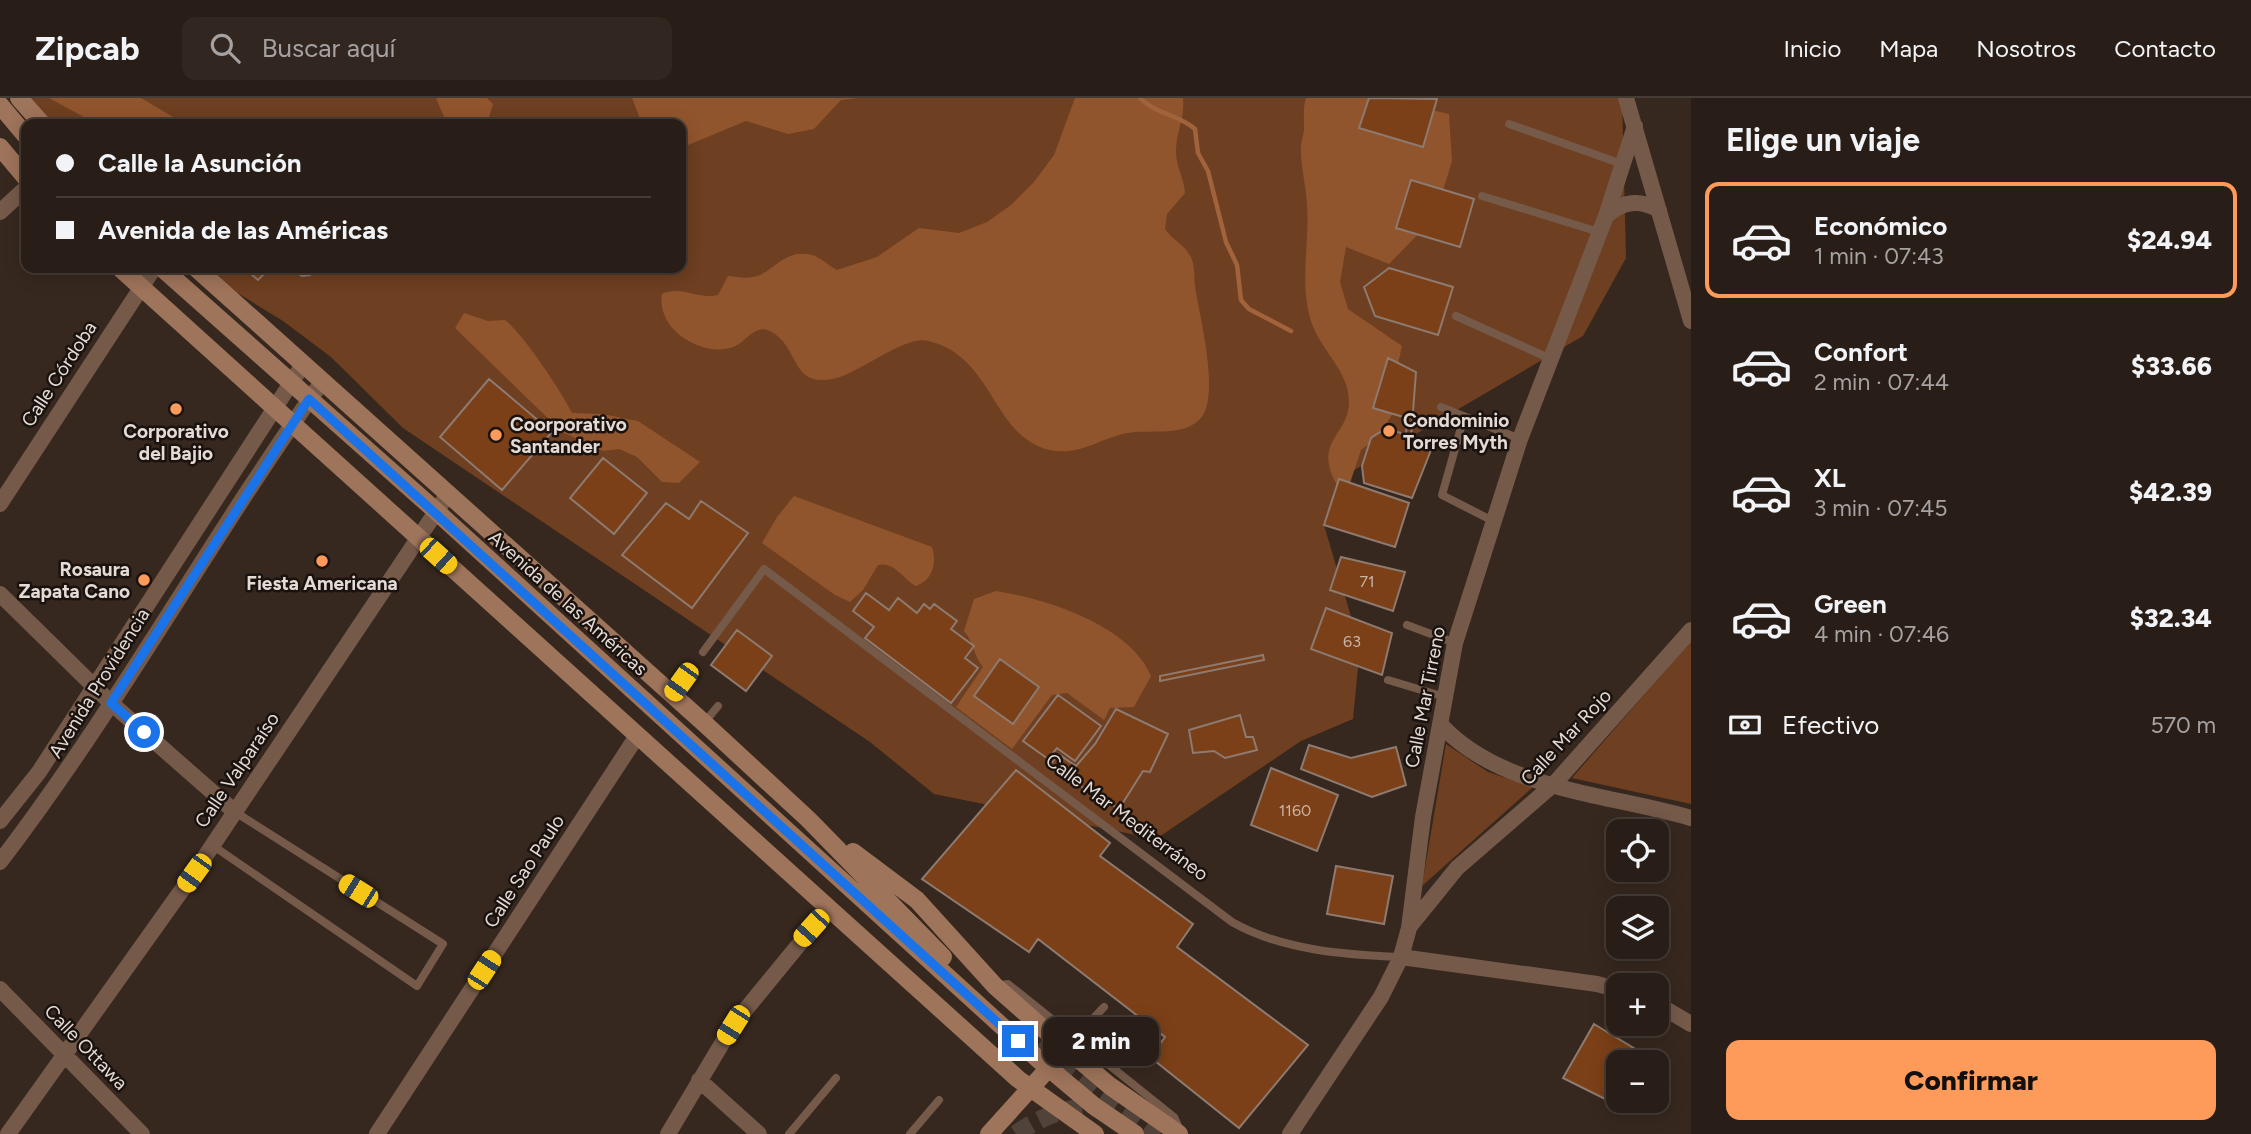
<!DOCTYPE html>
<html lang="es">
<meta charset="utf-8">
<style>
body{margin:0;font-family:Figtree,sans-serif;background:#312720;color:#f1f3f6;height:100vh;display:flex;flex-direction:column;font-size:26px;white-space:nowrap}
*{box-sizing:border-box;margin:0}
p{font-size:23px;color:#a5a2a1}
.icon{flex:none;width:38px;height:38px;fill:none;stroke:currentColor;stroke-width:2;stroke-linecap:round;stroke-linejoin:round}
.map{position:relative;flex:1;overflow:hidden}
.panel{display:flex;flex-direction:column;background:#291e17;width:560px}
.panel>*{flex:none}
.guide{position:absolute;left:21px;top:21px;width:665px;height:154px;border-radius:14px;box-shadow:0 4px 18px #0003,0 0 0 2px #453c36;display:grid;align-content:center;height:154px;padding:0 35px;background:#291e17}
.tools{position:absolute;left:1606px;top:721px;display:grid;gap:14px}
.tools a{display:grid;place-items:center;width:63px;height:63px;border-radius:14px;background:#291e17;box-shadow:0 4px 18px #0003,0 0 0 2px #453c36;font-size:35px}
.end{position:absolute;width:32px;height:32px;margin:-16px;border:9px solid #1a73e8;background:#fff;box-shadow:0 0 0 4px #fff}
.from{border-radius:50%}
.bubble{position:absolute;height:49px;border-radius:14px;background:#291e17;box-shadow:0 4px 18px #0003,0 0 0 2px #453c36;font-size:23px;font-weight:800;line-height:49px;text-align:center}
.car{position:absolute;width:21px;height:42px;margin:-21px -10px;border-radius:9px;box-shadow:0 0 5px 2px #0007;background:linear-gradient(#f5c518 24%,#345 0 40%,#f5c518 0 76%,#345 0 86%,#f5c518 0)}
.guide b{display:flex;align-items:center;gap:24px;height:66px;font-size:26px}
.guide b+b{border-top:2px solid #453c36}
.guide i{width:18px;height:18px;background:#f1f3f6}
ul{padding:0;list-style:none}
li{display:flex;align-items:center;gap:21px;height:116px;margin:0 14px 10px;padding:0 21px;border:4px solid transparent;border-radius:14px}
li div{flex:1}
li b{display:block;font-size:26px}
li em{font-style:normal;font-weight:800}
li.selected{border-color:#ff9b5a}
li>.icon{width:63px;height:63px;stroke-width:1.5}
h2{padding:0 35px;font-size:32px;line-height:84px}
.pay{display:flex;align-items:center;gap:18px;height:77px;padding:0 35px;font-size:26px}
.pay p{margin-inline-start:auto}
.primary-button{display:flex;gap:14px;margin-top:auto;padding:14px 35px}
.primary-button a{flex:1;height:80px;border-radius:14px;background:#ff9b5a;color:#111;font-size:28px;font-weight:800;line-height:80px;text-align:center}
header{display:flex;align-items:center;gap:42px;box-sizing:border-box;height:98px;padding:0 35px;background:#291e17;border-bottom:2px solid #453c36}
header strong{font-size:33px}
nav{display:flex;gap:38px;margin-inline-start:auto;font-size:24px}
.search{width:490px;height:63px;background:#312720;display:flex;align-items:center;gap:18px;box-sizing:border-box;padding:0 24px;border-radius:14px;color:#a5a2a1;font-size:26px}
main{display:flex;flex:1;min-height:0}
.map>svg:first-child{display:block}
.green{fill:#6e3f20}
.forest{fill:#91552d}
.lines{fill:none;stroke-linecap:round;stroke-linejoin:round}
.stream{stroke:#a1633b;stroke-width:4.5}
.building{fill:#7b4017;stroke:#8d7a70;stroke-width:2}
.secondary-tunnel{stroke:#51433a;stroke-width:18;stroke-dasharray:18 9;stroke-linecap:butt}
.lane{stroke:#755a4a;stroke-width:8}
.street{stroke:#755a4a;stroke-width:16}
.secondary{stroke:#9e745a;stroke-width:18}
.route{stroke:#1a73e8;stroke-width:9}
.poi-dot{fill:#ff9b5a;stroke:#19120e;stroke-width:2.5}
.labels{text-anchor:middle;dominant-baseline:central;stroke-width:5;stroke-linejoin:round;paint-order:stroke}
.number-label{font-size:16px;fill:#cab4a6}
.street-label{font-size:19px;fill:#e5dbd5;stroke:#19120e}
.poi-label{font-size:19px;font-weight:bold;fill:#e5dbd5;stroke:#19120e;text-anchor:start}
</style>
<header>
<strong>Zipcab</strong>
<div class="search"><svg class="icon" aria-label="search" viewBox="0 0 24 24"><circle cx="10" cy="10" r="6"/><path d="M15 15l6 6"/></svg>Buscar aquí</div>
<nav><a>Inicio</a><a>Mapa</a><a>Nosotros</a><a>Contacto</a></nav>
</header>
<main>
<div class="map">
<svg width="1691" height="1036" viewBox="0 0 1691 1036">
<rect width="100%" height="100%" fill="#37281f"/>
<path class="green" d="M 29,0 L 1622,0 L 1626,160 L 1583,238 L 1339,381 L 1324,427 L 1360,549 L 1353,621 L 1301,643 L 1156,741 L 934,696 L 870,644 L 403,330 L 331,259 L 283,223 L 197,170 L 681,170 L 681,26 L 44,26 Z
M 1691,543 L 1691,706 L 1572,680 Z
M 1446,646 L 1488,674 L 1533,689 L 1422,788 Z"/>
<path class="forest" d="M 49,0 L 141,0 L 185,26 L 90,26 L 82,18 Z
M 436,0 L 487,0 L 493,6 L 487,26 L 447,26 Z
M 632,0 L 860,0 L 841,2 L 814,31 L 788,36 L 746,23 L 681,50 L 681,26 L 642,26 Z
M 1075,0 L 1183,0 C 1185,19 1177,32 1176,51 C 1175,67 1184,79 1185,95 L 1167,116 L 1165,131 C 1173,143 1187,147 1192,162 C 1195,171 1194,179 1195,188 C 1199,217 1222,301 1199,322 C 1181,339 1149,331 1127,335 C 1102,340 1082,356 1056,353 C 992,345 996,258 928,243 C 906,237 862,273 837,280 C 789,292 801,249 770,233 C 754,225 745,247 730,250 C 699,258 656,230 662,196 C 681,187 698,202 718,197 L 728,178 C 739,179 751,182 762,176 C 777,168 788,151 812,157 C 820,159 829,168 837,172 L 877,159 L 919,130 L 959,135 L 987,124 L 1011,107 L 1034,84 L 1054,57 Z
M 1306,0 L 1381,0 L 1449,16 L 1452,63 L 1435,119 L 1389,166 L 1346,149 L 1340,184 L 1348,211 L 1402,248 L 1394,284 L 1397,309 L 1378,339 L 1361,352 L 1348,391 L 1338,389 C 1311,343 1349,338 1349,304 C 1349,272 1320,252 1311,223 C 1299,185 1310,145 1307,106 C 1306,87 1300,66 1301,47 C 1302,40 1305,33 1304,26 C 1304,16 1303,10 1306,0 Z
M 464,215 L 488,223 L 505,222 C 524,237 561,293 572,315 L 602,316 L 638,323 L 700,364 L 679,385 L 662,384 L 637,359 L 619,351 L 603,353 L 562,334 L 455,230 Z
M 794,398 L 932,449 C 937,465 933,482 916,488 C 902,480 894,463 878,467 L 863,492 L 850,504 L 835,497 L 762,445 L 777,419 Z
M 996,493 C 1046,501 1130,527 1151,578 L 1134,609 L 1110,610 L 1104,622 L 1067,595 L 1052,597 L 1012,651 L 956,609 L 983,569 C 973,557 974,544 964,533 L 974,501 Z"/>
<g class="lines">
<path class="stream" d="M 1140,0 C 1157,17 1178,16 1195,31 L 1198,55 L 1208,73 L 1226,144 L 1237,167 L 1241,202 L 1249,211 L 1291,233"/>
</g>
<path class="building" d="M 1369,0 L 1437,1 L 1423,49 L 1359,30 Z
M 1411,82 L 1474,101 L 1460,149 L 1396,130 Z
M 244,170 L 265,170 L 261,174 L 264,176 L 258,182 Z
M 291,170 L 315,170 L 310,177 L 302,178 Z
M 1389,170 L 1453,189 L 1438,237 L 1375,218 L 1364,189 Z
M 1388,260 L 1416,274 L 1411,340 L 1433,347 L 1412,400 L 1364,385 L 1362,368 L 1371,340 L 1388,329 L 1406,338 L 1407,320 L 1373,310 Z
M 489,281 L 552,334 L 502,392 L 440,339 Z
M 603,360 L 647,395 L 614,436 L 570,400 Z
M 1339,381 L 1409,405 L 1395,449 L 1324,427 Z
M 701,403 L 748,435 L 692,510 L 622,457 L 666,405 L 689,421 Z
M 1341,459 L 1405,474 L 1393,513 L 1330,492 Z
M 866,495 L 889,512 L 898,500 L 917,515 L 924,506 L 930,511 L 934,506 L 957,523 L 951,531 L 974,548 L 965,560 L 978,570 L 951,605 L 865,540 L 874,529 L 853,513 Z
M 1326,510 L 1392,535 L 1382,577 L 1311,551 Z
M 737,532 L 772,558 L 746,593 L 711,567 Z
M 1263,557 L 1264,562 L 1160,583 L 1160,578 Z
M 1000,561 L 1039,589 L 1013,626 L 974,598 Z
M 1058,597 L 1101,628 L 1075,663 L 1057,650 L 1048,661 L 1023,643 Z
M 1116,611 L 1168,636 L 1150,674 L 1143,673 L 1119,711 L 1049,669 L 1058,656 L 1076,668 L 1095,646 Z
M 1240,617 L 1246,639 L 1253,639 L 1257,652 L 1225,660 L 1214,653 L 1193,655 L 1189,632 Z
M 1309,647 L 1351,660 L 1396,649 L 1406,687 L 1372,699 L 1301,671 Z
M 1271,670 L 1338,697 L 1317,753 L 1251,727 Z
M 1016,672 L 1110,745 L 1100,758 L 1193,826 L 1177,849 L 1308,947 L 1239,1030 L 1150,959 L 1165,939 L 1038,841 L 1029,854 L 922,781 Z
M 1336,768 L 1393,778 L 1384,826 L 1327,816 Z
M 1594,926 L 1650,960 L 1648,964 L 1619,964 L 1619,1003 L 1624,1003 L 1621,1009 L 1563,980 Z"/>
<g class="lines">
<path class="secondary-tunnel" d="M 1039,946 L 1096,992 L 1160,1036
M 1016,1036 C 1043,1017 1073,1006 1106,1010"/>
<path class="lane" d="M 1509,26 L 1622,66
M 1482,98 L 1599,134
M 1456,218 L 1551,261
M 1441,309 L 1520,341
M 1464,319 L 1442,397 L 1493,423
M 1407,527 L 1455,545
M 703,554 L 764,471 L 1232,824 C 1281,852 1345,857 1401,859
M 1388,582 L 1445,599
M 673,596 L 690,573
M 704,625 L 718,608
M 212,747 L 417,888 L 443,846 L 235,714
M 997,888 L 1008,886 L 1174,1019 L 1179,1030
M 1072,943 L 1104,909
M 789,1036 L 836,980
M 910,1036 L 939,1002"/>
<path class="street" d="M 1626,0 L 1691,223
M 0,114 L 26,90
M 1606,118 C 1623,103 1639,101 1659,112
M 0,406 L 154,170
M 0,496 L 111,605 L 235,714
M 1441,627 C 1501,692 1609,696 1691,720
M 0,723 L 39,674 L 302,268
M 0,764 C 117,611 210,441 322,284
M 1410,828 L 1457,770 L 1554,686 L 1691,532
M 1401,859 L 1597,886 L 1619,892
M 0,891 L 142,1036
M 1657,906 L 1691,926
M 699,982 L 759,1036
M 8,1036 L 194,775 L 448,396
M 377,1036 L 637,638
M 668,1036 L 733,927 L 828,811
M 1290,1036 L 1381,899 L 1401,859 L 1409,830 L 1423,719 L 1455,545 L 1520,341 L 1606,118 L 1635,28"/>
<path class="secondary" d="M 19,0 L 42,26
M 0,7 L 26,38
M 0,49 L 26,80
M 120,170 L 1018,981 L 1095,1036
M 162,170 L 437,414 L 1038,961 L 1094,1008 L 1135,1036
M 196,170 L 704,625 L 808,721 L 943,859
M 853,754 L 917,802 L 995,888 L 1056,942 L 1110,988 L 1179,1036
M 989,1036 L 1057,961"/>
</g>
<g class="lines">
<path class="route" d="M 144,634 L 111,605 L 309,301 L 1018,943"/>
</g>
<g class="poi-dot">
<circle cx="176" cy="311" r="7"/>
<circle cx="1389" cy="333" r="7"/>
<circle cx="496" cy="337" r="7"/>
<circle cx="322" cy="463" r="7"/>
<circle cx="144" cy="482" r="7"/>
</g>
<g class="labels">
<g class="number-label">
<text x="1367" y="483">71</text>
<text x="1352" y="543">63</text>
<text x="1295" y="712">1160</text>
</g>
<g class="street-label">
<text transform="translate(59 276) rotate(-57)">Calle Córdoba</text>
<text transform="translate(568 505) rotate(42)">Avenida de las Américas</text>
<text transform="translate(99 585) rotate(-58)">Avenida Providencia</text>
<text transform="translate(1425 599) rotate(-79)">Calle Mar Tirreno</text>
<text transform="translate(1566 639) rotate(-47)">Calle Mar Rojo</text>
<text transform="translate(237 672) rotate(-56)">Calle Valparaíso</text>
<text transform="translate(1127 719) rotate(37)">Calle Mar Mediterráneo</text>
<text transform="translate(524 773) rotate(-57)">Calle Sao Paulo</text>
<text transform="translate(86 949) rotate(46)">Calle Ottawa</text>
</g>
<g class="poi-label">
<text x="1403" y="322">Condominio<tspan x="1403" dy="22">Torres Myth</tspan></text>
<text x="510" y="326">Coorporativo<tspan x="510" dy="22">Santander</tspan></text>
<text x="176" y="333" text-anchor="middle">Corporativo<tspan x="176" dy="22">del Bajio</tspan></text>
<text x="130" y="471" text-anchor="end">Rosaura<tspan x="130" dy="22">Zapata Cano</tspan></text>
<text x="322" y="485" text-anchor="middle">Fiesta Americana</text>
</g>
</g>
</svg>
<div class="tools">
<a><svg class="icon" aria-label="locate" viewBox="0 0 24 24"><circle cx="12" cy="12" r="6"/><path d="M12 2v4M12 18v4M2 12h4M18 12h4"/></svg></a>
<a><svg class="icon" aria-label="layers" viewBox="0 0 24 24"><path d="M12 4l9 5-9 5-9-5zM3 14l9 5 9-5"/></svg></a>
<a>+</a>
<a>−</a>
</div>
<i class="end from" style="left:144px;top:634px"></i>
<i class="end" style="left:1018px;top:943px"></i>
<div class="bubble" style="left:1043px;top:919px;width:116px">2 min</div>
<i class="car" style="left:438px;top:458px;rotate:132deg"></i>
<i class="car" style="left:681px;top:584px;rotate:216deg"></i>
<i class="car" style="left:194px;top:775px;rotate:216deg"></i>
<i class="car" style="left:358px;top:793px;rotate:302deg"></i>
<i class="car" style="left:811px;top:830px;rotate:222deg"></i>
<i class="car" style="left:484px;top:872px;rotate:33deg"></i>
<i class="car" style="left:733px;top:927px;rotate:212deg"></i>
<div class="guide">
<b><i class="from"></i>Calle la Asunción</b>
<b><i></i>Avenida de las Américas</b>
</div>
</div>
<section class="panel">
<h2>Elige un viaje</h2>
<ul>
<li class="selected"><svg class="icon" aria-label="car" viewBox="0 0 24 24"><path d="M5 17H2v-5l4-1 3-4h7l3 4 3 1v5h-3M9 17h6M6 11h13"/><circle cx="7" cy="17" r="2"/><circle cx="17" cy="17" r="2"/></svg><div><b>Económico</b><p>1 min · 07:43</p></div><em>$24.94</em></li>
<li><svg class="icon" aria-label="car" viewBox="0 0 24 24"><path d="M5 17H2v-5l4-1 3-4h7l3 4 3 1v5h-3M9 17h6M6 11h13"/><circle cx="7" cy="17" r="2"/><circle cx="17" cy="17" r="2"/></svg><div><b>Confort</b><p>2 min · 07:44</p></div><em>$33.66</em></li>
<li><svg class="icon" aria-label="car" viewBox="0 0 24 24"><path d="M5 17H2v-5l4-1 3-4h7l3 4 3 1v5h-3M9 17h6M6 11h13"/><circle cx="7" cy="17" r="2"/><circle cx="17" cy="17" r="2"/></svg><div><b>XL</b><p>3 min · 07:45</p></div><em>$42.39</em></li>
<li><svg class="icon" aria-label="car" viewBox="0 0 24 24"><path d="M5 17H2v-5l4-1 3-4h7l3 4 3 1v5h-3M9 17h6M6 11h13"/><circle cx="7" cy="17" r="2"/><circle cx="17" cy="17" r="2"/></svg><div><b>Green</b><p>4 min · 07:46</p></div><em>$32.34</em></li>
</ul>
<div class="pay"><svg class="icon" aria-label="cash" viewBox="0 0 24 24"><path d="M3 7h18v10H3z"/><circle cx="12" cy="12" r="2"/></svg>Efectivo<p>570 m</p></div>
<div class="primary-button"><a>Confirmar</a></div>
</section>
</main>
